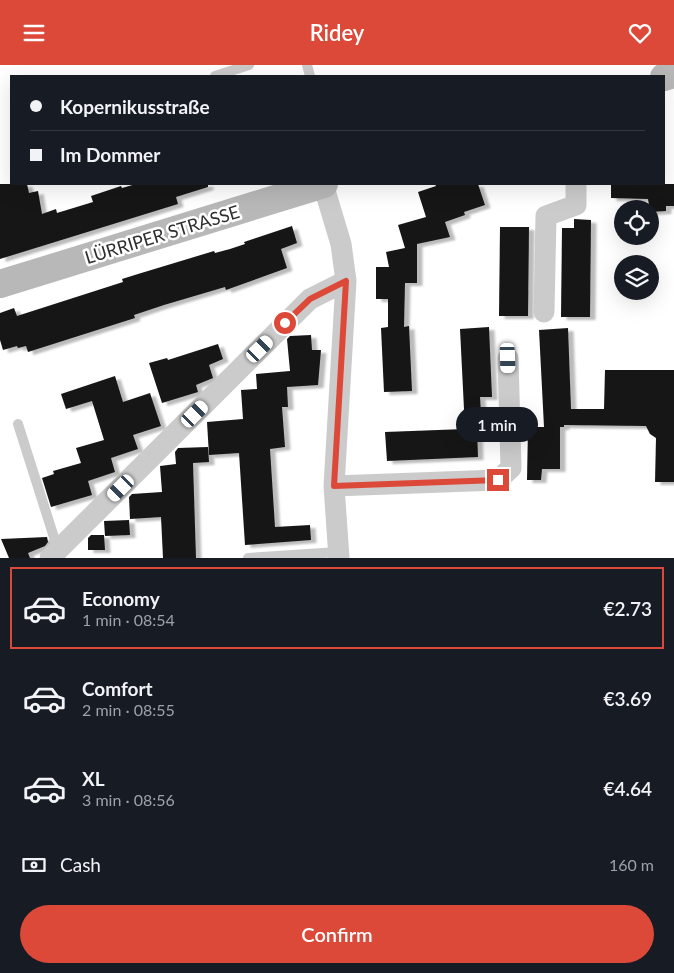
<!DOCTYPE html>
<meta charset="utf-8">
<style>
body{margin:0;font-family:Lato,sans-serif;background:#242831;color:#f1f3f6;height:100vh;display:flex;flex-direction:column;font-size:19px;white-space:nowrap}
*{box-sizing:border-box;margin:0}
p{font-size:16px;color:#9ea1a6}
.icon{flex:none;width:28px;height:28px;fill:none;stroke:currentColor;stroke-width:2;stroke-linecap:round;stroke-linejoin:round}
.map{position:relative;height:493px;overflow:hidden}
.sheet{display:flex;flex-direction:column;background:#171b24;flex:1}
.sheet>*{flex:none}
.guide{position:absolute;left:10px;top:10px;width:655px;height:110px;border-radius:0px;box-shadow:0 5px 20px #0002;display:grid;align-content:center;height:110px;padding:0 20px;background:#171b24}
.buttons{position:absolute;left:614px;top:135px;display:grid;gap:10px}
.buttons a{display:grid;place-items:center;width:45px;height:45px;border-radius:50%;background:#171b24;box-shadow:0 5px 20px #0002;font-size:25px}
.end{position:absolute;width:22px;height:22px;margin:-11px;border:6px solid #dd4939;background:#fff;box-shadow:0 0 0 2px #fff}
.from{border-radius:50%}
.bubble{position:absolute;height:35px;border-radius:18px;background:#171b24;box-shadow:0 5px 20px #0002;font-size:16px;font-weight:600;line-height:35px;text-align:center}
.car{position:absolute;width:15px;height:30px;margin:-15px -8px;border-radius:6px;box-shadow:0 0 4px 1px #0007;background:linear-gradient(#fff 24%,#345 0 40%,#fff 0 76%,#345 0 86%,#fff 0)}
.guide b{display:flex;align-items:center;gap:18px;height:48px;font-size:19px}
.guide b+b{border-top:1px solid #363941}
.guide i{width:12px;height:12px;background:#f1f3f6}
ul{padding:9px 0 0;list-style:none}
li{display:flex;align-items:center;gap:15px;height:82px;margin:0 10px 8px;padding:0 10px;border:2px solid transparent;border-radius:0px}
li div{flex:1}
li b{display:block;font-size:19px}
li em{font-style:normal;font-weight:600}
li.selected{border-color:#dd4939}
li>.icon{width:45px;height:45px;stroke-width:1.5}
.pay{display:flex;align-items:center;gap:12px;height:55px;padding:0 20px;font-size:19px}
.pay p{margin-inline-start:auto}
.action{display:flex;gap:10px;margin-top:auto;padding:10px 20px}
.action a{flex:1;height:58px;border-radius:30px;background:#dd4939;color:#fff;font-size:20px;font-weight:600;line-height:58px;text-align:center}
header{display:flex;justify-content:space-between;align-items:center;height:65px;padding:0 20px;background:#dd4939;color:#fff;font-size:22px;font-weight:600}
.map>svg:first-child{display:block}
.building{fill:#151515;filter:url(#shadow)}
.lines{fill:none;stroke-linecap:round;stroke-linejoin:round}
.lane{stroke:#cbcbcb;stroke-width:10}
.street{stroke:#cbcbcb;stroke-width:21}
.secondary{stroke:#b8b8b8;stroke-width:28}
.route{stroke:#dd4939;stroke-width:6}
.labels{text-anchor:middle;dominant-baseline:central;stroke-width:5;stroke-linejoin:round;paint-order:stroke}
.street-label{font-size:18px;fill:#2e2e2e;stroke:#fff}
</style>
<header><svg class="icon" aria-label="menu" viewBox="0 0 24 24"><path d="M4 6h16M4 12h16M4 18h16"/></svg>Ridey<svg class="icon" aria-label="heart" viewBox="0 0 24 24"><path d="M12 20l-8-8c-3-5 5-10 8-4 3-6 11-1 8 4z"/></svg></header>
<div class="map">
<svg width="674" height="493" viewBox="0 0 674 493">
<defs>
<filter id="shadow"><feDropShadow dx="5.5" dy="3" stdDeviation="1" flood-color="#0004"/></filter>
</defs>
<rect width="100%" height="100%" fill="#fff"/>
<path class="building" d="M 0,119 L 27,119 L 29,128 L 38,126 L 42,149 L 56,144 L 57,148 L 93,137 L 91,131 L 121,121 L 122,123 L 136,119 L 208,119 L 208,122 L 176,132 L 178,139 L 0,194 Z
M 435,119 L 478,119 L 485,140 L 464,147 L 465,150 L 445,157 L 450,172 L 417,179 L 417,218 L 405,218 L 404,262 L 409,261 L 412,326 L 384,327 L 381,263 L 388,262 L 388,234 L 376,234 L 376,202 L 389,202 L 386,187 L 405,183 L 398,160 L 426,152 L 418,127 L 436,121 Z
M 611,119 L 674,119 L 674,141 L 666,141 L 666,146 L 650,147 L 648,134 L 611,133 Z
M 574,154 L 591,155 L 590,252 L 561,252 L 562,163 L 574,163 Z
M 292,161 L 297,178 L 281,184 L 287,203 L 226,225 L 225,222 L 164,240 L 134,250 L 135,253 L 28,287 L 26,281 L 18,283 L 17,281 L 3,285 L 0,275 L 0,248 L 14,243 L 17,251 L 123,217 L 122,214 L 138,209 L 214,186 L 215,188 L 230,184 L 245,179 L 244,177 Z
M 500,162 L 529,162 L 528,251 L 499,251 Z
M 489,262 L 492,332 L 480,332 L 482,364 L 477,364 L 478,392 L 387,396 L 385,367 L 465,364 L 460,264 Z
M 568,263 L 571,344 L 604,344 L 605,305 L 674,305 L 674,417 L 655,417 L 656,373 L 650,369 L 646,361 L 564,360 L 564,362 L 560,362 L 560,404 L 542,404 L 541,415 L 527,415 L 528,362 L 544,362 L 539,265 Z
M 311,270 L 312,285 L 321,285 L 318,320 L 287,322 L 288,342 L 282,342 L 285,382 L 270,384 L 275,462 L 310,460 L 311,475 L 245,480 L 239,388 L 209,390 L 207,357 L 243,354 L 241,325 L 257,324 L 256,309 L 290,306 L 287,274 L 290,271 Z
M 218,279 L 223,294 L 209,300 L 213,313 L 196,320 L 198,327 L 162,338 L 149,298 L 167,293 L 168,295 Z
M 115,311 L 123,337 L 150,328 L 161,361 L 133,370 L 138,384 L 111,393 L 115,407 L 88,416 L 92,430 L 51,442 L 42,413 L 54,409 L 53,406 L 81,398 L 76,383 L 104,375 L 92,336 L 66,344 L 61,329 Z
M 208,382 L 209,397 L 193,398 L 196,493 L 163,493 L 161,452 L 130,454 L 129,432 L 132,429 L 162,427 L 160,401 L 176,399 L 175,387 L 178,383 Z
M 129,455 L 130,470 L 105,471 L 104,456 Z
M 91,470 L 104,470 L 105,485 L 88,485 L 88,473 Z
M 47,472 L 48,477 L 45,481 L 28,488 L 30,493 L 9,493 L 1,474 Z"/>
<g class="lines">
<path class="lane" d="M 307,0 L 310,11
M 215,11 L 249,0
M 18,359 L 58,485
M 248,493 L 338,487"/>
<path class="street" d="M 323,119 L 341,179 L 346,216 L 334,421 L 339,493
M 544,247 L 546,151 L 576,140 L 576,119
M 334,421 L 498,415 L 511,403 L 508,293
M 50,493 L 310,234 L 346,216"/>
<path class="secondary" d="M 664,12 L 674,9
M 0,219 L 324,119"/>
</g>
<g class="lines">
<path class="route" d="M 285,258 L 310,234 L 346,216 L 334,421 L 498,415"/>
</g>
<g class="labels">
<g class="street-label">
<text transform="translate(162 169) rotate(-17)">LÜRRIPER STRASSE</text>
</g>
</g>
</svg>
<div class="buttons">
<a><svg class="icon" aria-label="locate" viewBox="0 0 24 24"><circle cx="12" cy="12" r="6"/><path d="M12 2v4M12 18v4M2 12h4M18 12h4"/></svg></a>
<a><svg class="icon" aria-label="layers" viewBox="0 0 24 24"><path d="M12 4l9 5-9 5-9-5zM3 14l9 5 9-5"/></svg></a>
</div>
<i class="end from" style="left:285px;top:258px"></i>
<i class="end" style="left:498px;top:415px"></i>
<div class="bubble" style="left:456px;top:342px;width:82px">1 min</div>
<i class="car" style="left:260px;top:284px;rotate:45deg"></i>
<i class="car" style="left:508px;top:293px;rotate:178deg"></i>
<i class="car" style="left:195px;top:349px;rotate:45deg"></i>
<i class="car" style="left:121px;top:423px;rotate:225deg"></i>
<div class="guide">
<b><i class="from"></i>Kopernikusstraße</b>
<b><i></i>Im Dommer</b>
</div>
</div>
<section class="sheet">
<ul>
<li class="selected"><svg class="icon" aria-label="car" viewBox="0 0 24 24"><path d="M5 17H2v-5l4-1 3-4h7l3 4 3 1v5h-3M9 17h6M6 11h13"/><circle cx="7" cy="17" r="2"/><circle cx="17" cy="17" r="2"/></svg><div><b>Economy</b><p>1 min · 08:54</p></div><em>€2.73</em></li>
<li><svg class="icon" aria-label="car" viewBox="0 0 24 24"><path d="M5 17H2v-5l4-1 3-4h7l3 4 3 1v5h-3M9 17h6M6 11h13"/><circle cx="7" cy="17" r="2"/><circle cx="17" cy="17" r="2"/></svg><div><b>Comfort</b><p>2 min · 08:55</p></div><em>€3.69</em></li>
<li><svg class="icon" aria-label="car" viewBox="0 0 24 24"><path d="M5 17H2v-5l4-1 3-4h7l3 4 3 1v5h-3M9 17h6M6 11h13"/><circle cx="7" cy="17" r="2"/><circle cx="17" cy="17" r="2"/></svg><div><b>XL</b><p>3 min · 08:56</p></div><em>€4.64</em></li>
</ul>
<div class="pay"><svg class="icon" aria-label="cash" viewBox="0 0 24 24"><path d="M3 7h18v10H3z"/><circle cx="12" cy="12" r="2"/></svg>Cash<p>160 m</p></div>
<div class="action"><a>Confirm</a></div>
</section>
